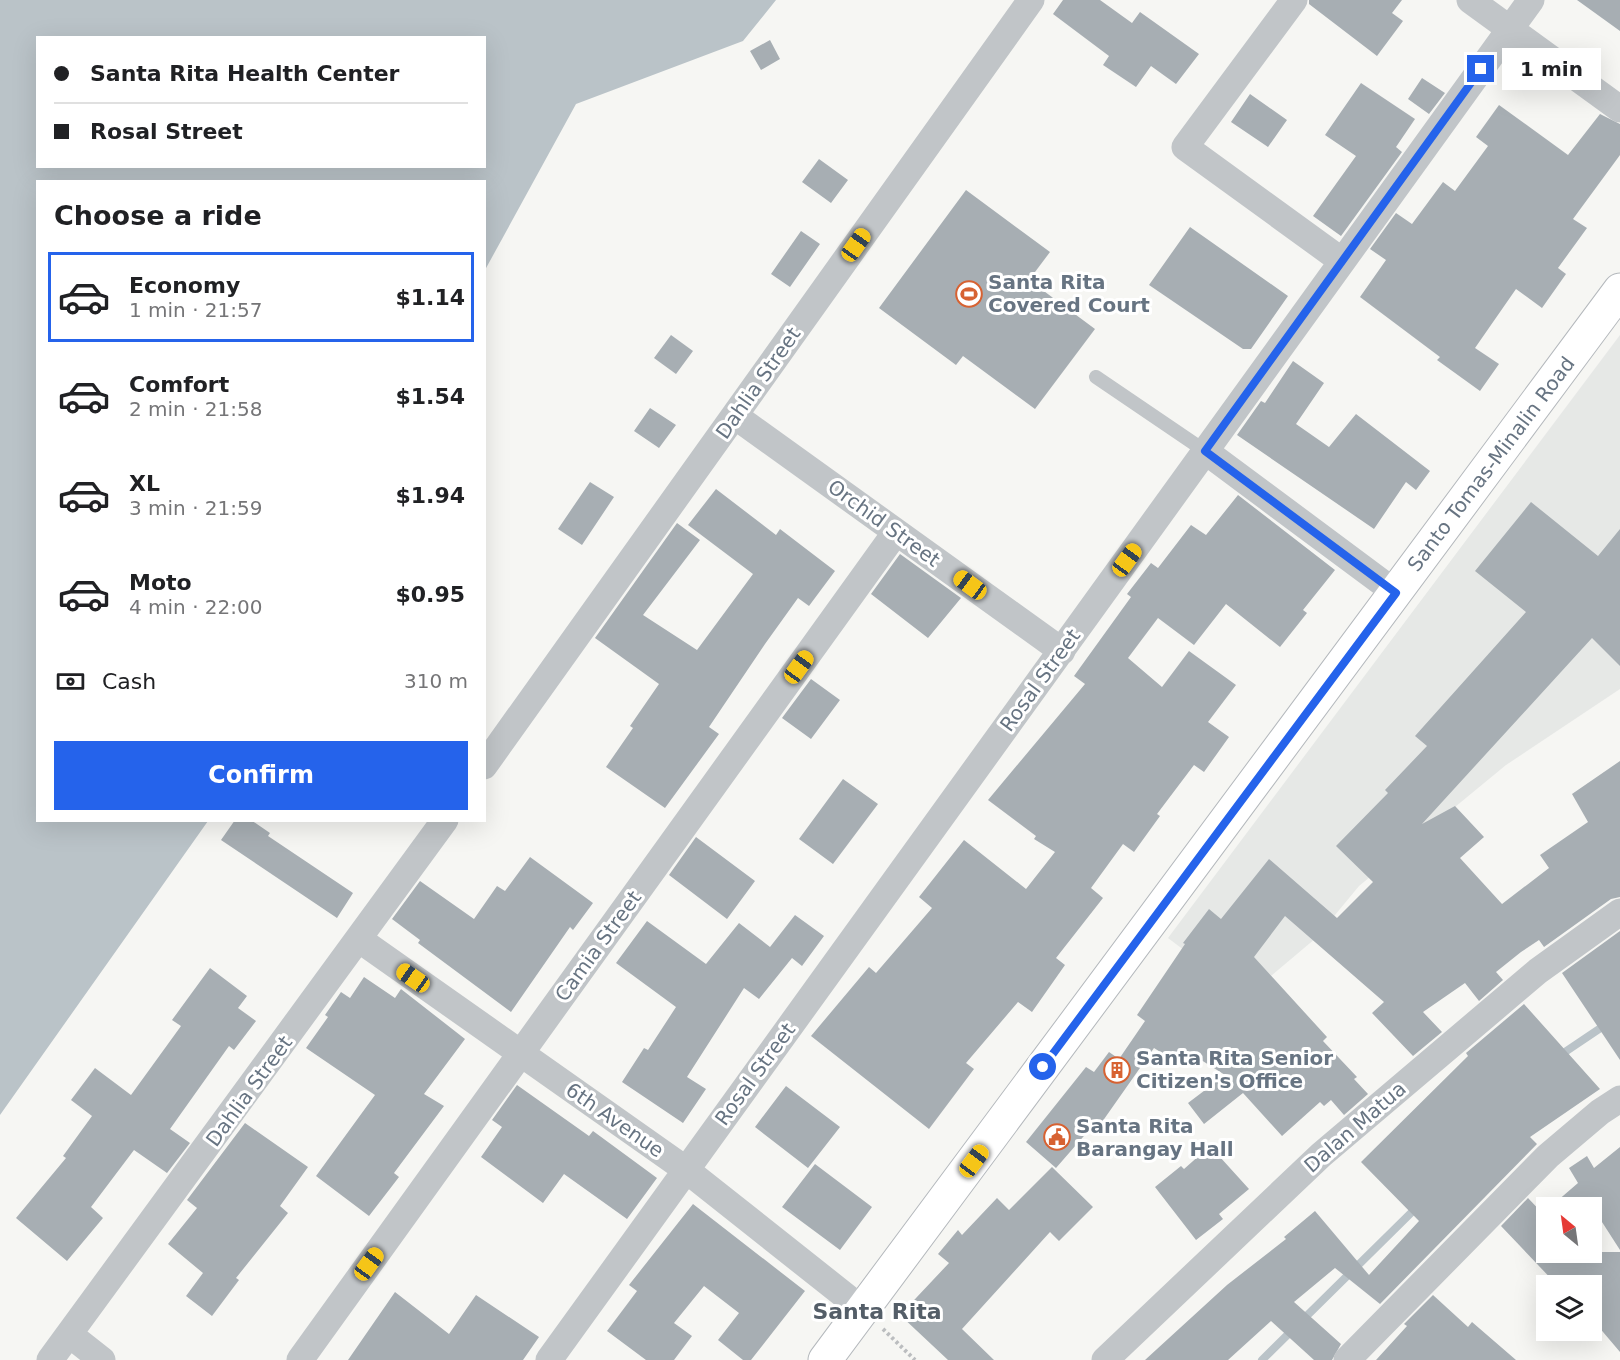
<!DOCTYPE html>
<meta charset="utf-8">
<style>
body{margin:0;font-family:"DejaVu Sans",sans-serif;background:#f2f2f2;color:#202124;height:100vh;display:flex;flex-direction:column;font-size:22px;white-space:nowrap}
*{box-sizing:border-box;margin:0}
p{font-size:20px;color:#757577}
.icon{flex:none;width:33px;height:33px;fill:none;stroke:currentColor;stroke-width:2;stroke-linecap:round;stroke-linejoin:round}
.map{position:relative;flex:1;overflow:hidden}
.sheet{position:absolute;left:36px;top:180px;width:450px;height:642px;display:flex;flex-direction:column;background:#fff;border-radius:0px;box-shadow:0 6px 24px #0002}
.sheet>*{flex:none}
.hud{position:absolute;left:36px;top:36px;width:450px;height:132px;border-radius:0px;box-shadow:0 6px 24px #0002;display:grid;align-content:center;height:132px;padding:0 18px;background:#fff}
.needle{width:39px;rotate:331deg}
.fabs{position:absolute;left:1536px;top:1197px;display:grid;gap:12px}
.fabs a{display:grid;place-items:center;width:66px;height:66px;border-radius:0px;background:#fff;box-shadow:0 6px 24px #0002;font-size:30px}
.end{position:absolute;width:27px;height:27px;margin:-14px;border:8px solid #2563eb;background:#fff;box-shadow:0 0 0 3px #fff}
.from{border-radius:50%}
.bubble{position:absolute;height:42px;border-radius:0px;background:#fff;box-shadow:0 6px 24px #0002;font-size:20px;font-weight:800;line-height:42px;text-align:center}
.car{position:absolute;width:18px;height:36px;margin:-18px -9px;border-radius:8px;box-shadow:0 0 4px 2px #0007;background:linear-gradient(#f5c518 24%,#345 0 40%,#f5c518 0 76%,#345 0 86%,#f5c518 0)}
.hud b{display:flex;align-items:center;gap:21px;height:57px;font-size:22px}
.hud b+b{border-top:2px solid #e0e0e0}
.hud i{width:15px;height:15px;background:#202124}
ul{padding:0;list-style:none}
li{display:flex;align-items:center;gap:18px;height:90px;margin:0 12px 9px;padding:0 6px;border:3px solid transparent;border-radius:0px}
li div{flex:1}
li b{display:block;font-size:22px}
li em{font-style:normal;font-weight:800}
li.on{border-color:#2563eb}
li>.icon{width:54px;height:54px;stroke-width:1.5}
h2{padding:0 18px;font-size:27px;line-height:72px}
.pay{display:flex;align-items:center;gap:15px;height:66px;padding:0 18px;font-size:22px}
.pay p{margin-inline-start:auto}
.button{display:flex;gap:12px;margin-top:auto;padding:12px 18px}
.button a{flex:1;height:69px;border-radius:0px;background:#2563eb;color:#fff;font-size:24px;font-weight:800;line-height:69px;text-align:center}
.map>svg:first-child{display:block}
.built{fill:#e6e8e6}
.water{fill:#bac3c8;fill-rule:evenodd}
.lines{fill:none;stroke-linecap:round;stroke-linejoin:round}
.stream{stroke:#bac3c8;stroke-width:8}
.building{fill:#a7aeb3}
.secondary-casing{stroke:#b4b8bc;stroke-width:35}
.path{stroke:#bbbdbf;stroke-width:4;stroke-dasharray:3 3;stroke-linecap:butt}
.lane{stroke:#c1c5c8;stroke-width:14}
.street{stroke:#c1c5c8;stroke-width:27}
.secondary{stroke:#fff;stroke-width:33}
.route{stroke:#2563eb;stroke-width:8}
.labels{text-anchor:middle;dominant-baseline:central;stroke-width:6;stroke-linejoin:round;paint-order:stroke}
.poi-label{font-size:20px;font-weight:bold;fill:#677482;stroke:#fff;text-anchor:start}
.street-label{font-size:20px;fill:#677482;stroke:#fff}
.quarter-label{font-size:22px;font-weight:bold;fill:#545e68;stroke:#fff}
</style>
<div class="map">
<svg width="1620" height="1360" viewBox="0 0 1620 1360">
<rect width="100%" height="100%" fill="#f6f6f3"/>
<path class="built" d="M 1620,335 L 1620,689 L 1506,765 L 1359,886 L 1316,938 L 1246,997 L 1168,938 Z"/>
<path class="water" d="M 0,0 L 776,0 L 743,41 L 576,104 L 485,270 L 484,182 L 38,182 L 38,820 L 208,821 L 0,1115 ZM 38,38 L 484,38 L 484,166 L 38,166 Z"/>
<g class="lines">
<path class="stream" d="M 1559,1056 L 1620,1015
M 1262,1360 L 1418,1206"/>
</g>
<path class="building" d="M 1063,0 L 1100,0 L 1132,23 L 1140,12 L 1199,54 L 1176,84 L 1151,66 L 1136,87 L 1103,65 L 1109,56 L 1053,14 Z
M 1309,0 L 1402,0 L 1392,13 L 1403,21 L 1377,56 L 1309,4 Z
M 1577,0 L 1620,0 L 1620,31 Z
M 770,40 L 780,59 L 761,70 L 750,51 Z
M 1422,78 L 1445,93 L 1429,114 L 1408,99 Z
M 1361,83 L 1415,119 L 1396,147 L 1402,152 L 1341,236 L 1313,216 L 1356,156 L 1325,135 Z
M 1250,94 L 1287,120 L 1268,147 L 1231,122 Z
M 1499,105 L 1568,155 L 1600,114 L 1620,124 L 1620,155 L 1573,219 L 1587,228 L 1558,268 L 1566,274 L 1542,308 L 1516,289 L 1475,348 L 1499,364 L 1480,391 L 1437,360 L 1440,357 L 1360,297 L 1386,260 L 1370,249 L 1396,213 L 1412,224 L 1443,182 L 1455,191 L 1488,146 L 1476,137 Z
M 819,159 L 848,180 L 831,203 L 802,182 Z
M 966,190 L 1050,252 L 1029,280 L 1095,329 L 1035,409 L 963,356 L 956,365 L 879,308 Z
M 1190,227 L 1288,296 L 1251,349 L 1243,349 L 1149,285 Z
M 801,231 L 820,244 L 790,287 L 771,274 Z
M 671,335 L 693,351 L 676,374 L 654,358 Z
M 1293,361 L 1324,383 L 1296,424 L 1329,447 L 1356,414 L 1430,471 L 1416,490 L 1406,482 L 1374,529 L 1237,435 L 1261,401 L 1265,403 Z
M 650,408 L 676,425 L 659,448 L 634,431 Z
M 590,482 L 614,497 L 582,545 L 558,529 Z
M 716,489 L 776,535 L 780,529 L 835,571 L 809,606 L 798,598 L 765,644 L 709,727 L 719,734 L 665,808 L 606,767 L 633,728 L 630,726 L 659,684 L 595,638 L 677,523 L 700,540 L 643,615 L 697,650 L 753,574 L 688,525 Z
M 1238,495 L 1335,570 L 1303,610 L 1307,613 L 1280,647 L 1226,604 L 1194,645 L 1158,618 L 1128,658 L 1162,687 L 1189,651 L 1236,685 L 1208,722 L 1229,737 L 1204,772 L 1194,765 L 1157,814 L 1160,816 L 1134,852 L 1123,844 L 1091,888 L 1103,898 L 1056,958 L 1065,965 L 1032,1012 L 1018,1002 L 966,1063 L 974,1069 L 929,1129 L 811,1036 L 869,967 L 876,973 L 932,908 L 919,897 L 964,840 L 1026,889 L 1055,852 L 1034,839 L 1036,836 L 988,800 L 1085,684 L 1074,676 L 1131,597 L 1127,594 L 1151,563 L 1158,568 L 1191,525 L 1206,535 Z
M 1531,502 L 1598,556 L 1620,529 L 1620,666 L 1592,638 L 1422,824 L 1455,806 L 1484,837 L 1460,858 L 1502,904 L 1549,868 L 1540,855 L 1588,822 L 1572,794 L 1620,761 L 1620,897 L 1611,899 L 1544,947 L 1539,940 L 1521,952 L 1496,972 L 1503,980 L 1479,1001 L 1465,983 L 1423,1012 L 1442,1032 L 1413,1056 L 1372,1013 L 1384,1002 L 1285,916 L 1254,957 L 1327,1037 L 1323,1041 L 1357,1077 L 1354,1079 L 1368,1094 L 1344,1115 L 1331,1100 L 1324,1106 L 1320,1102 L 1282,1136 L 1243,1093 L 1204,1124 L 1188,1103 L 1225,1075 L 1182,1048 L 1173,1060 L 1154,1048 L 1095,1132 L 1090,1129 L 1056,1168 L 1026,1142 L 1086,1067 L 1094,1072 L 1109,1052 L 1119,1059 L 1145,1021 L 1137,1015 L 1185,944 L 1183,943 L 1209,909 L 1221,919 L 1269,859 L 1337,918 L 1373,882 L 1336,846 L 1388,793 L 1385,790 L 1427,746 L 1415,736 L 1526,612 L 1475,571 Z
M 900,554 L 961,598 L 928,638 L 871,594 Z
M 811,679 L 840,700 L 811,739 L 782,718 Z
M 843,779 L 878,804 L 833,864 L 799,839 Z
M 235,820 L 251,820 L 270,833 L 268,836 L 353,893 L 337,918 L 221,840 Z
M 696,837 L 755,881 L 727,919 L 669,875 Z
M 530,857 L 593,903 L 573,930 L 570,927 L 511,1012 L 418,943 L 420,940 L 392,919 L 420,881 L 474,919 L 497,886 L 505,891 Z
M 795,915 L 824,936 L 802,966 L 792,958 L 759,999 L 744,988 L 687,1077 L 706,1089 L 683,1123 L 622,1082 L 644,1048 L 648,1050 L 676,1007 L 616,963 L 647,921 L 706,964 L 739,923 L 770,947 Z
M 1620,931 L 1620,1060 L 1562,973 Z
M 210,968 L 247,996 L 238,1008 L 256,1021 L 234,1050 L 229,1046 L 170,1129 L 190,1143 L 167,1173 L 134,1150 L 91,1207 L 103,1218 L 67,1261 L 16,1218 L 66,1158 L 63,1156 L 92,1116 L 71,1100 L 95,1068 L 131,1095 L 181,1026 L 172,1020 Z
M 364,977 L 395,998 L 401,989 L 465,1039 L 424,1094 L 444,1106 L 394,1173 L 399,1177 L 369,1216 L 316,1176 L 375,1095 L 306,1048 L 328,1017 L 325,1015 L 341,992 L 350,998 Z
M 1524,1004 L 1600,1089 L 1530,1137 L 1537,1144 L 1380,1304 L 1335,1268 L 1294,1302 L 1341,1344 L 1332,1360 L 1314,1360 L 1271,1321 L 1228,1360 L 1145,1360 L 1227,1285 L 1286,1239 L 1284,1237 L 1315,1211 L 1369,1275 L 1419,1221 L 1361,1162 L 1468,1056 L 1466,1053 Z
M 517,1085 L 589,1136 L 593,1131 L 657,1178 L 627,1219 L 564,1174 L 543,1203 L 481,1157 L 502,1127 L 492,1120 Z
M 786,1086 L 840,1127 L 808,1168 L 755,1127 Z
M 245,1123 L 308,1167 L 280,1206 L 288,1213 L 236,1278 L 239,1280 L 212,1316 L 186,1296 L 203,1273 L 168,1244 L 197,1208 L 187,1200 Z
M 1210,1146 L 1249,1189 L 1219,1214 L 1223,1219 L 1196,1240 L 1155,1187 L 1181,1166 L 1184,1169 Z
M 1620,1147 L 1620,1250 L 1593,1208 L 1549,1208 L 1578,1183 L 1569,1168 L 1587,1156 L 1594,1168 Z
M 815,1164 L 872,1207 L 840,1250 L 782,1207 Z
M 1052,1167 L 1093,1207 L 1059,1241 L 1050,1232 L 962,1329 L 994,1360 L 948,1360 L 900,1315 L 949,1263 L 938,1254 L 958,1230 L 962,1235 L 997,1198 L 1009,1210 Z
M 1528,1198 L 1546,1217 L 1546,1252 L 1620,1252 L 1620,1352 L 1592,1319 L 1592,1286 L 1558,1286 L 1501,1226 Z
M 693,1204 L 805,1291 L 751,1360 L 743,1360 L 718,1340 L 739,1313 L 704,1286 L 674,1323 L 692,1336 L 674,1360 L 646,1360 L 607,1331 L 637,1291 L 629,1285 Z
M 395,1292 L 449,1334 L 476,1295 L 539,1337 L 523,1360 L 348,1360 Z
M 1433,1295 L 1468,1327 L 1472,1322 L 1516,1360 L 1376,1360 L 1407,1326 L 1404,1324 Z"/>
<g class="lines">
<g class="secondary-casing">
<path id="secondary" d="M 825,1360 L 1620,290"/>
</g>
<path class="path" d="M 883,1329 L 915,1360"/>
<path class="lane" d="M 1096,377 L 1205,451"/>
<path class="street" d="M 1294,0 L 1185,147 L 1342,261
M 1470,0 L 1620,109
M 735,416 L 1062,651
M 1205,451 L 1396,593
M 484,766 L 1031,0
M 360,940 L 685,1169 L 863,1310
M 69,1334 L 102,1360
M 50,1360 L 445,820
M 300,1360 L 896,532
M 549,1360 L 1531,0
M 1105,1360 L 1321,1155 L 1538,971 L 1620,912
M 1347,1360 L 1548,1156 L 1600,1112 L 1620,1099"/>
<use href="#secondary" class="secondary"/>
</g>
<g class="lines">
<path class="route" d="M 1043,1067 L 1396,593 L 1205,451 L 1481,69"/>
</g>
<defs>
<g id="stadium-ring" transform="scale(1.35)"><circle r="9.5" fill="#fff" stroke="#d76232" stroke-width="1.5"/><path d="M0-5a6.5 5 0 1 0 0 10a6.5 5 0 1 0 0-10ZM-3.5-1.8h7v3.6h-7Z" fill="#d76232"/></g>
<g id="building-ring" transform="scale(1.35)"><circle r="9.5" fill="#fff" stroke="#d76232" stroke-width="1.5"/><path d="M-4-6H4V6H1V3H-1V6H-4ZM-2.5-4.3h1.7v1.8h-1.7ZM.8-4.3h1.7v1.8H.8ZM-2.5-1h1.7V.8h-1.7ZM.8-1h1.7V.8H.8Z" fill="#d76232"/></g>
<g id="civic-ring" transform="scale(1.35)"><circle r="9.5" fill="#fff" stroke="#d76232" stroke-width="1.5"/><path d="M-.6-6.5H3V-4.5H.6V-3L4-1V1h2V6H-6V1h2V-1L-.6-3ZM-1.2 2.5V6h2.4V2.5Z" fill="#d76232"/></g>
</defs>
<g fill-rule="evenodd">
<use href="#stadium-ring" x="969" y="294"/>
<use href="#building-ring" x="1117" y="1070"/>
<use href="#civic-ring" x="1057" y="1137"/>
</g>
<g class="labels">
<g class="poi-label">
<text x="988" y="282">Santa Rita<tspan x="988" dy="23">Covered Court</tspan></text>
<text x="1136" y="1058">Santa Rita Senior<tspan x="1136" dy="23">Citizen's Office</tspan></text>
<text x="1076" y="1126">Santa Rita<tspan x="1076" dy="23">Barangay Hall</tspan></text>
</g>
<g class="street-label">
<text transform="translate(758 383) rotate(-55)">Dahlia Street</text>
<text transform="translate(1491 464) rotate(-53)">Santo Tomas-Minalin Road</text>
<text transform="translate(884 523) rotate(36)">Orchid Street</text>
<text transform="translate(1040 680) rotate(-54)">Rosal Street</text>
<text transform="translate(598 946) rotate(-54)">Camia Street</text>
<text transform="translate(755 1074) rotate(-54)">Rosal Street</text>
<text transform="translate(249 1091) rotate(-54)">Dahlia Street</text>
<text transform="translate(615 1120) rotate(35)">6th Avenue</text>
<text transform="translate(1355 1127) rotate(-41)">Dalan Matua</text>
</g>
<g class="quarter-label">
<text x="877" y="1311">Santa Rita</text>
</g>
</g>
</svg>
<div class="fabs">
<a><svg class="needle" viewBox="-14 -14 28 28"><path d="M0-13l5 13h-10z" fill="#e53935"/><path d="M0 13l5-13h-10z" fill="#757577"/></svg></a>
<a><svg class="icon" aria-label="layers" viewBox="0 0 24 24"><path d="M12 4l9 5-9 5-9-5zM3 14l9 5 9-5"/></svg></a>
</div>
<i class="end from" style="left:1043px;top:1067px"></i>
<i class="end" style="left:1481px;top:69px"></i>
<div class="bubble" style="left:1502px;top:48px;width:99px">1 min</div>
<i class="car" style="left:856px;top:245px;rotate:35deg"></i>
<i class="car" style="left:1127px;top:560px;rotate:36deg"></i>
<i class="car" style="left:970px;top:585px;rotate:306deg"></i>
<i class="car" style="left:799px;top:667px;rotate:36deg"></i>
<i class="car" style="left:413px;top:978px;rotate:305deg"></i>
<i class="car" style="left:974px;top:1161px;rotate:37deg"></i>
<i class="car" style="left:369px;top:1264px;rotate:36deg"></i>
<div class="hud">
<b><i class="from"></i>Santa Rita Health Center</b>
<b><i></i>Rosal Street</b>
</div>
<section class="sheet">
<h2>Choose a ride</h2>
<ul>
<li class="on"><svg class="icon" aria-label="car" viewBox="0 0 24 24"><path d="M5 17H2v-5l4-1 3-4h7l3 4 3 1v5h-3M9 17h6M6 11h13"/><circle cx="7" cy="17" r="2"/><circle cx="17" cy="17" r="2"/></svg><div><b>Economy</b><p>1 min · 21:57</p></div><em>$1.14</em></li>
<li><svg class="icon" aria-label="car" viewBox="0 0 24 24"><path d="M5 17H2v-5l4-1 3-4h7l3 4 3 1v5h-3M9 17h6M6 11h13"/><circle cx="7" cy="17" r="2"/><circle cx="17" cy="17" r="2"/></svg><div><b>Comfort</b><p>2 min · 21:58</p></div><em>$1.54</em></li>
<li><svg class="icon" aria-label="car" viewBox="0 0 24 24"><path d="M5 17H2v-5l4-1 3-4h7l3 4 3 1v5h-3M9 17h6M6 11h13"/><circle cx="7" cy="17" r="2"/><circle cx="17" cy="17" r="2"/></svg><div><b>XL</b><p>3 min · 21:59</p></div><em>$1.94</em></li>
<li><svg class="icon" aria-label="car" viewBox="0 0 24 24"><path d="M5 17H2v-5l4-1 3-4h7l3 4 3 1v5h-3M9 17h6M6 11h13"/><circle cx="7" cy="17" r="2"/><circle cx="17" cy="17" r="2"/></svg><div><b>Moto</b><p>4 min · 22:00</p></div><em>$0.95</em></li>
</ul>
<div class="pay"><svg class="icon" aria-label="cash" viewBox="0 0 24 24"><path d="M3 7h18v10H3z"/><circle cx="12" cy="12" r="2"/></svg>Cash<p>310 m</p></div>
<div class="button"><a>Confirm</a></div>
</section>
</div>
